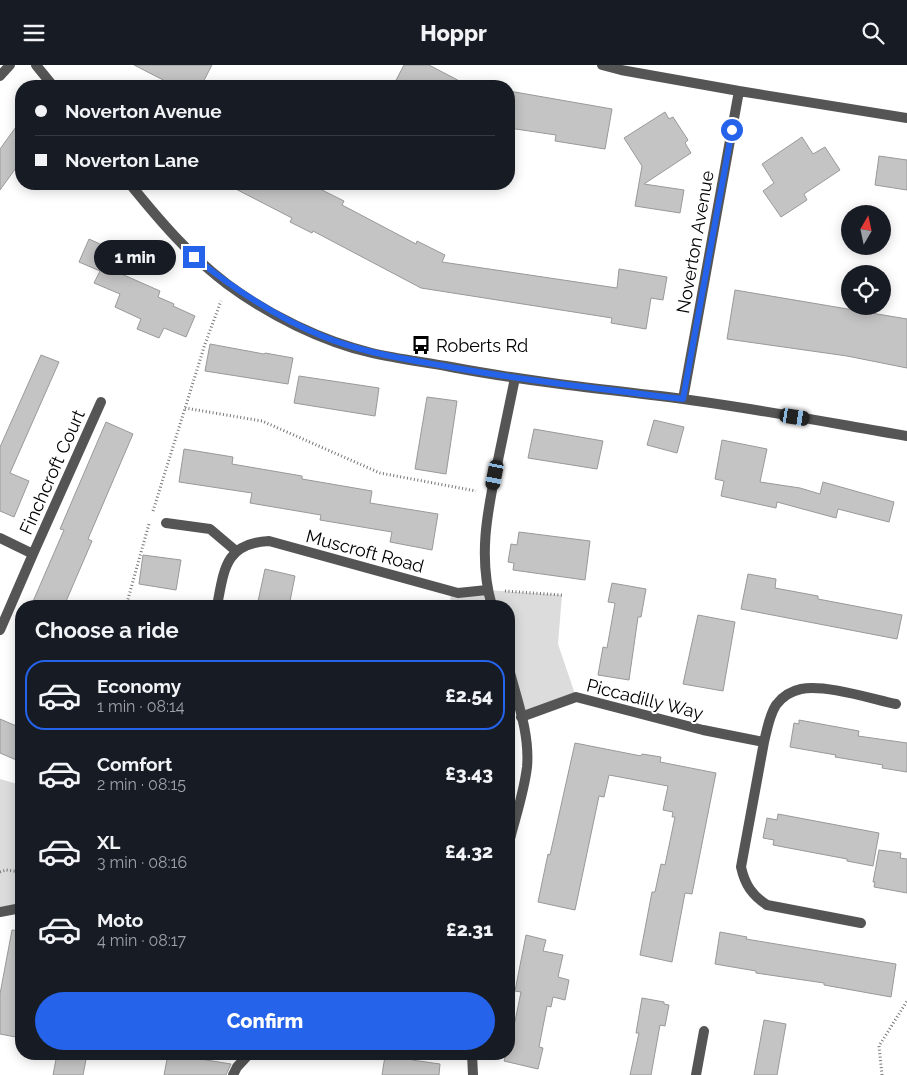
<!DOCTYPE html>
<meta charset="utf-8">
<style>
body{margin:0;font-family:Raleway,sans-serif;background:#20242c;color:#f1f3f6;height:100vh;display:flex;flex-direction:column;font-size:19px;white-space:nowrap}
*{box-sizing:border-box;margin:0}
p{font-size:16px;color:#9ea1a6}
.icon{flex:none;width:28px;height:28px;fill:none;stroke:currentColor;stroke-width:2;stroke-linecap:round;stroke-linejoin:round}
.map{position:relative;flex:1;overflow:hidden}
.side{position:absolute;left:15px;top:535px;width:500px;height:460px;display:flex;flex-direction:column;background:#171b24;border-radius:20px;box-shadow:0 2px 12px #0003}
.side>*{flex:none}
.top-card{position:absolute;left:15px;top:15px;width:500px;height:110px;border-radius:20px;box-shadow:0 2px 12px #0003;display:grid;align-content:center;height:110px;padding:0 20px;background:#171b24}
.needle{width:32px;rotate:9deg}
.controls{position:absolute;left:841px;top:140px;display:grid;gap:10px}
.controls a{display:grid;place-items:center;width:50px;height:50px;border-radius:50%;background:#171b24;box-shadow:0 2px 12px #0003;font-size:25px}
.end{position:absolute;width:22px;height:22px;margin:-11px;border:6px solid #2563eb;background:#fff;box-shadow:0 0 0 2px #fff}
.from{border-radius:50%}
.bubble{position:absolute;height:35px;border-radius:18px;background:#171b24;box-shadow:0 2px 12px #0003;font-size:16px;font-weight:800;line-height:35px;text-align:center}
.car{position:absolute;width:15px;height:30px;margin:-15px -8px;border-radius:6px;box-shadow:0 0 4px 1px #0007;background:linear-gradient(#222 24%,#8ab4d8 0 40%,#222 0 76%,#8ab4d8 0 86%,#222 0)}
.top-card b{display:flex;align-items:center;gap:18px;height:48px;font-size:19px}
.top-card b+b{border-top:1px solid #363941}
.top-card i{width:12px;height:12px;background:#f1f3f6}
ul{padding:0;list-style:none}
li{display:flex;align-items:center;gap:15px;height:70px;margin:0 10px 8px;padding:0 10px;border:2px solid transparent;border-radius:20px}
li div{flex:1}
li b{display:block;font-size:19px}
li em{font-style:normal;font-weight:800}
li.active{border-color:#2563eb}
li>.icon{width:45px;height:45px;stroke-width:1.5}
h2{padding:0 20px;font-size:22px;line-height:60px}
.cta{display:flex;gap:10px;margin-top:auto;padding:10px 20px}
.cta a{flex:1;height:58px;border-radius:30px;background:#2563eb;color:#fff;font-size:20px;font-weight:800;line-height:58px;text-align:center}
header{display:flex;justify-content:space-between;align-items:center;height:65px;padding:0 20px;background:#171b24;font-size:22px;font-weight:800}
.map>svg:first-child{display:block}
.green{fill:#dcdcdc}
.building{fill:#c4c4c4;stroke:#999}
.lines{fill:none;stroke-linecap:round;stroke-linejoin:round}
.path{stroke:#777;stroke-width:3;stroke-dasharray:1 2.5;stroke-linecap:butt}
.minor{stroke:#555;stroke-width:10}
.route{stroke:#2563eb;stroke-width:6}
.labels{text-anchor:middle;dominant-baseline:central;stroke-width:4;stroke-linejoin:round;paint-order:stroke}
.street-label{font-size:18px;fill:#000;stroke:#fff}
.poi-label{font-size:18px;fill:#000;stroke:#fff;text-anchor:start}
</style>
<header><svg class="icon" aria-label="menu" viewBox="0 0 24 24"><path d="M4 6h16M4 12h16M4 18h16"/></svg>Hoppr<svg class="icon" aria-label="search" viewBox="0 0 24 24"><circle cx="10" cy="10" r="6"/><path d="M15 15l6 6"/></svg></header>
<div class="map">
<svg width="907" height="1010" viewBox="0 0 907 1010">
<rect width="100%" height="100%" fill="#fff"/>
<path class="green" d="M 487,525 L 562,530 L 558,579 L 576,632 L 521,652 L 509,617 L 509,541 L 450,541 L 451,526 Z
M 0,714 L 21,720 L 21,843 L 0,845 Z"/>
<path class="building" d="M 134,0 L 212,0 L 201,21 L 175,21 Z
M 404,0 L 429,0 L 469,21 L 393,21 Z
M 509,26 L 612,44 L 605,84 L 555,76 L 556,70 L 509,63 Z
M 665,47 L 669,54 L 673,52 L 688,75 L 685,78 L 691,88 L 644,119 L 684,125 L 680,148 L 635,141 L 642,101 L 624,73 Z
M 21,55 L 21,96 L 0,125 L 0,84 Z
M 802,72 L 813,89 L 825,82 L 840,105 L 804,129 L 807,135 L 781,152 L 763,126 L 774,118 L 762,99 Z
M 879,91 L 907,95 L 907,125 L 875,120 Z
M 226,119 L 310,119 L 344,136 L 342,140 L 380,160 L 416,179 L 417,176 L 445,190 L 442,197 L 617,223 L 619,204 L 667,212 L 663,235 L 651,233 L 646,264 L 611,258 L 612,253 L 421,223 L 313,166 L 312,168 L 290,157 L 292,153 Z
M 89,174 L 124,190 L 117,207 L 160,226 L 158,232 L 174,239 L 173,241 L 195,251 L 186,272 L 164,263 L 159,273 L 137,264 L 141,254 L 115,242 L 120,229 L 94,218 L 100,206 L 79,197 Z
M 735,225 L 907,254 L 907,303 L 847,291 L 727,274 Z
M 210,279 L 264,289 L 265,288 L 293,293 L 288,319 L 205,306 Z
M 41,290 L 59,297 L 10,408 L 29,416 L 14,452 L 0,446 L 0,382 Z
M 299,311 L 379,323 L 375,351 L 294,338 Z
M 427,332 L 457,336 L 446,409 L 415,404 Z
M 654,355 L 684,362 L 677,388 L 647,380 Z
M 106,357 L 133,369 L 88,474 L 92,476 L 64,541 L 31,541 L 64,465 L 60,464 Z
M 534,364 L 603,376 L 597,404 L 528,393 Z
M 722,375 L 767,384 L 760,417 L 800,423 L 820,429 L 823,417 L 894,437 L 889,457 L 838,444 L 836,453 L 777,437 L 776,443 L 721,431 L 724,416 L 715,414 Z
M 184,384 L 233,392 L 232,399 L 302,411 L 302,414 L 372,426 L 370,438 L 438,449 L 432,485 L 390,477 L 392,467 L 320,455 L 321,450 L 250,438 L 252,428 L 179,417 Z
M 519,467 L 590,476 L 585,515 L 513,505 L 514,498 L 508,497 L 511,479 L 517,480 Z
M 143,490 L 181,495 L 176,525 L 139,519 Z
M 265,504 L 295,511 L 289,541 L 257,541 Z
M 748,509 L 776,514 L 775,523 L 818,531 L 818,534 L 902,550 L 897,574 L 741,544 Z
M 612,518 L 646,524 L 641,552 L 638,552 L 629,615 L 598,610 L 603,582 L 607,583 L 615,538 L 608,537 Z
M 698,550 L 735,557 L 723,626 L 683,619 Z
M 0,654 L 21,663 L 21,697 L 0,688 Z
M 799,655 L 859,666 L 858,671 L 907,678 L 907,707 L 882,703 L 883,700 L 835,692 L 836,690 L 790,682 L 794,658 L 799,659 Z
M 575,678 L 641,691 L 642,689 L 661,692 L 660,697 L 716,708 L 692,829 L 685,828 L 672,897 L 640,890 L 652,827 L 655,827 L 661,799 L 665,800 L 675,752 L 672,752 L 673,747 L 663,745 L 668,721 L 609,710 L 604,732 L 599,731 L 575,845 L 538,837 L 548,789 L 550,790 Z
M 778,749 L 879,768 L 873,801 L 847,796 L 847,794 L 773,780 L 774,775 L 763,773 L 767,753 L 777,755 Z
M 879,785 L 901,788 L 900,793 L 907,794 L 907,828 L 874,822 L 875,817 L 873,817 Z
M 12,865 L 21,866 L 21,973 L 0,969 L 0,929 Z
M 720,867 L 747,872 L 746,874 L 896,899 L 891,932 L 824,920 L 824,918 L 756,908 L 756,906 L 715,899 Z
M 526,870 L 546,875 L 543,886 L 563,890 L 558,912 L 569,915 L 565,935 L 553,932 L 551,942 L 547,941 L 539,982 L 543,983 L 538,1004 L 504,996 L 506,989 L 509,989 L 509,975 L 511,976 L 521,927 L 515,926 Z
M 642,933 L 664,937 L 664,939 L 669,940 L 665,961 L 660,960 L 651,1010 L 630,1010 L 639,968 L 636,968 Z
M 764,955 L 786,959 L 777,1010 L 754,1010 Z
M 57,989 L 87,989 L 83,1010 L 53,1010 Z
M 168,989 L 169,989 L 231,999 L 226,1010 L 164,1010 Z
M 393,989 L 413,989 L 412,995 L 440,999 L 439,1010 L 382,1010 L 385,991 L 392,992 Z"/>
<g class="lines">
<path class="path" d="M 185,343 L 262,356 L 380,408 L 476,426
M 153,446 L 205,279 L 221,236
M 505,526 L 562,530
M 126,541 L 149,459
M 0,807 L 6,805 L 21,807
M 882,1010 L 879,981 L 907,936"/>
<path class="minor" d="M 36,0 L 53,21
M 602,0 L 621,5 L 739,26 L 683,334
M 0,11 L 10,0
M 739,26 L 907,53
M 130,119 C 160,156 189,190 227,219 C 269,250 321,276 372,288 C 398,294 424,297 451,302 C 520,315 590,323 660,331 C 743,341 825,357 907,371
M 166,458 L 210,464 L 236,486
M 0,473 L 33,489 L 101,337
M 217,541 C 224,505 225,478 269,476 L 458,528 L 487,525
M 492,541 C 478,493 487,448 497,400 C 503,371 509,342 515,313
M 0,565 L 33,489
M 509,604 C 517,635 530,669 527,702 C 524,728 515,753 509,778
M 521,652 L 576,632 L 703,665 L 764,677 L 741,802 C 745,820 752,830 767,840 L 861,858
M 764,677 C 767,665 769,651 776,640 C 782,632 791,626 801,624 C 825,619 872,634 896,639
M 0,847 L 21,843
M 472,989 L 473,1010
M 233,1010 L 237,1002 L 249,989
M 696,1010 L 704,966"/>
</g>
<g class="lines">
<path class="route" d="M 194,192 C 234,224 275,252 322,271 C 360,287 400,293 439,300 C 520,315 601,324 683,334 L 732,65"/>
</g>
<defs>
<g id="bus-bare" transform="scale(1.5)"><path d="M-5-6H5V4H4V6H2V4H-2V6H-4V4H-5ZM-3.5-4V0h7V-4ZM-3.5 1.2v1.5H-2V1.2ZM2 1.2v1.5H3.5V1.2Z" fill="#000" stroke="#fff" stroke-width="2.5" paint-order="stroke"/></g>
</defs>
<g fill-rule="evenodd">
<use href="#bus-bare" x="421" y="280"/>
</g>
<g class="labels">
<g class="street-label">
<text transform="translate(695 177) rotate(-80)">Noverton Avenue</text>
<text transform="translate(52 407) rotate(-66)">Finchcroft Court</text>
<text transform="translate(365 486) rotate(15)">Muscroft Road</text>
<text transform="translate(645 634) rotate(14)">Piccadilly Way</text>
</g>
<g class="poi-label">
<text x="436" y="280">Roberts Rd</text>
</g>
</g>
</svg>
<div class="controls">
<a><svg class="needle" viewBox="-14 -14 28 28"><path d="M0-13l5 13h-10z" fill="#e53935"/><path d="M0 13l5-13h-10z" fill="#9ea1a6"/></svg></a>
<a><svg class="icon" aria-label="locate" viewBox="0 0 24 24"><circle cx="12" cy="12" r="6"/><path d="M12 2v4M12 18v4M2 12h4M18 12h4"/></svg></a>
</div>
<i class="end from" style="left:732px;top:65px"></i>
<i class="end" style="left:194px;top:192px"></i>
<div class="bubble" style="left:94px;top:175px;width:82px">1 min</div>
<i class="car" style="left:795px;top:352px;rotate:99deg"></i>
<i class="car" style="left:495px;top:410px;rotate:191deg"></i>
<div class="top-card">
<b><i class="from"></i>Noverton Avenue</b>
<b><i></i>Noverton Lane</b>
</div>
<section class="side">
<h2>Choose a ride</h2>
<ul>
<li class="active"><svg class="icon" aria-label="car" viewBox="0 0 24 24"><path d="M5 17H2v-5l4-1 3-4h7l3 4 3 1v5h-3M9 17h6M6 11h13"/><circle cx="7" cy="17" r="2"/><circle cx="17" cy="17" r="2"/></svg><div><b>Economy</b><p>1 min · 08:14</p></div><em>£2.54</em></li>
<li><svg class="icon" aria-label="car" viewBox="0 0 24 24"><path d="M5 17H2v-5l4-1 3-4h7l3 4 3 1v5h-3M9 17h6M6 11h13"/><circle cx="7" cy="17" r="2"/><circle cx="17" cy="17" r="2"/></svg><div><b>Comfort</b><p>2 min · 08:15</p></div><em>£3.43</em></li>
<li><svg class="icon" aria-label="car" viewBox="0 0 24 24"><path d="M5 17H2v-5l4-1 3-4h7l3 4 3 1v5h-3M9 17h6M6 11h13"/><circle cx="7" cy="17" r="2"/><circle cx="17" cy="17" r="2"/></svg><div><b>XL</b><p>3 min · 08:16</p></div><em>£4.32</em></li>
<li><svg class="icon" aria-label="car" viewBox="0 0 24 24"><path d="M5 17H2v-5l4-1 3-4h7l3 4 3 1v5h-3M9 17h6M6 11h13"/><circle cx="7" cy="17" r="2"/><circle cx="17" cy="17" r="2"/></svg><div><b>Moto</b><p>4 min · 08:17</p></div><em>£2.31</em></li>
</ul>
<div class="cta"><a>Confirm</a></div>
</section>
</div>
